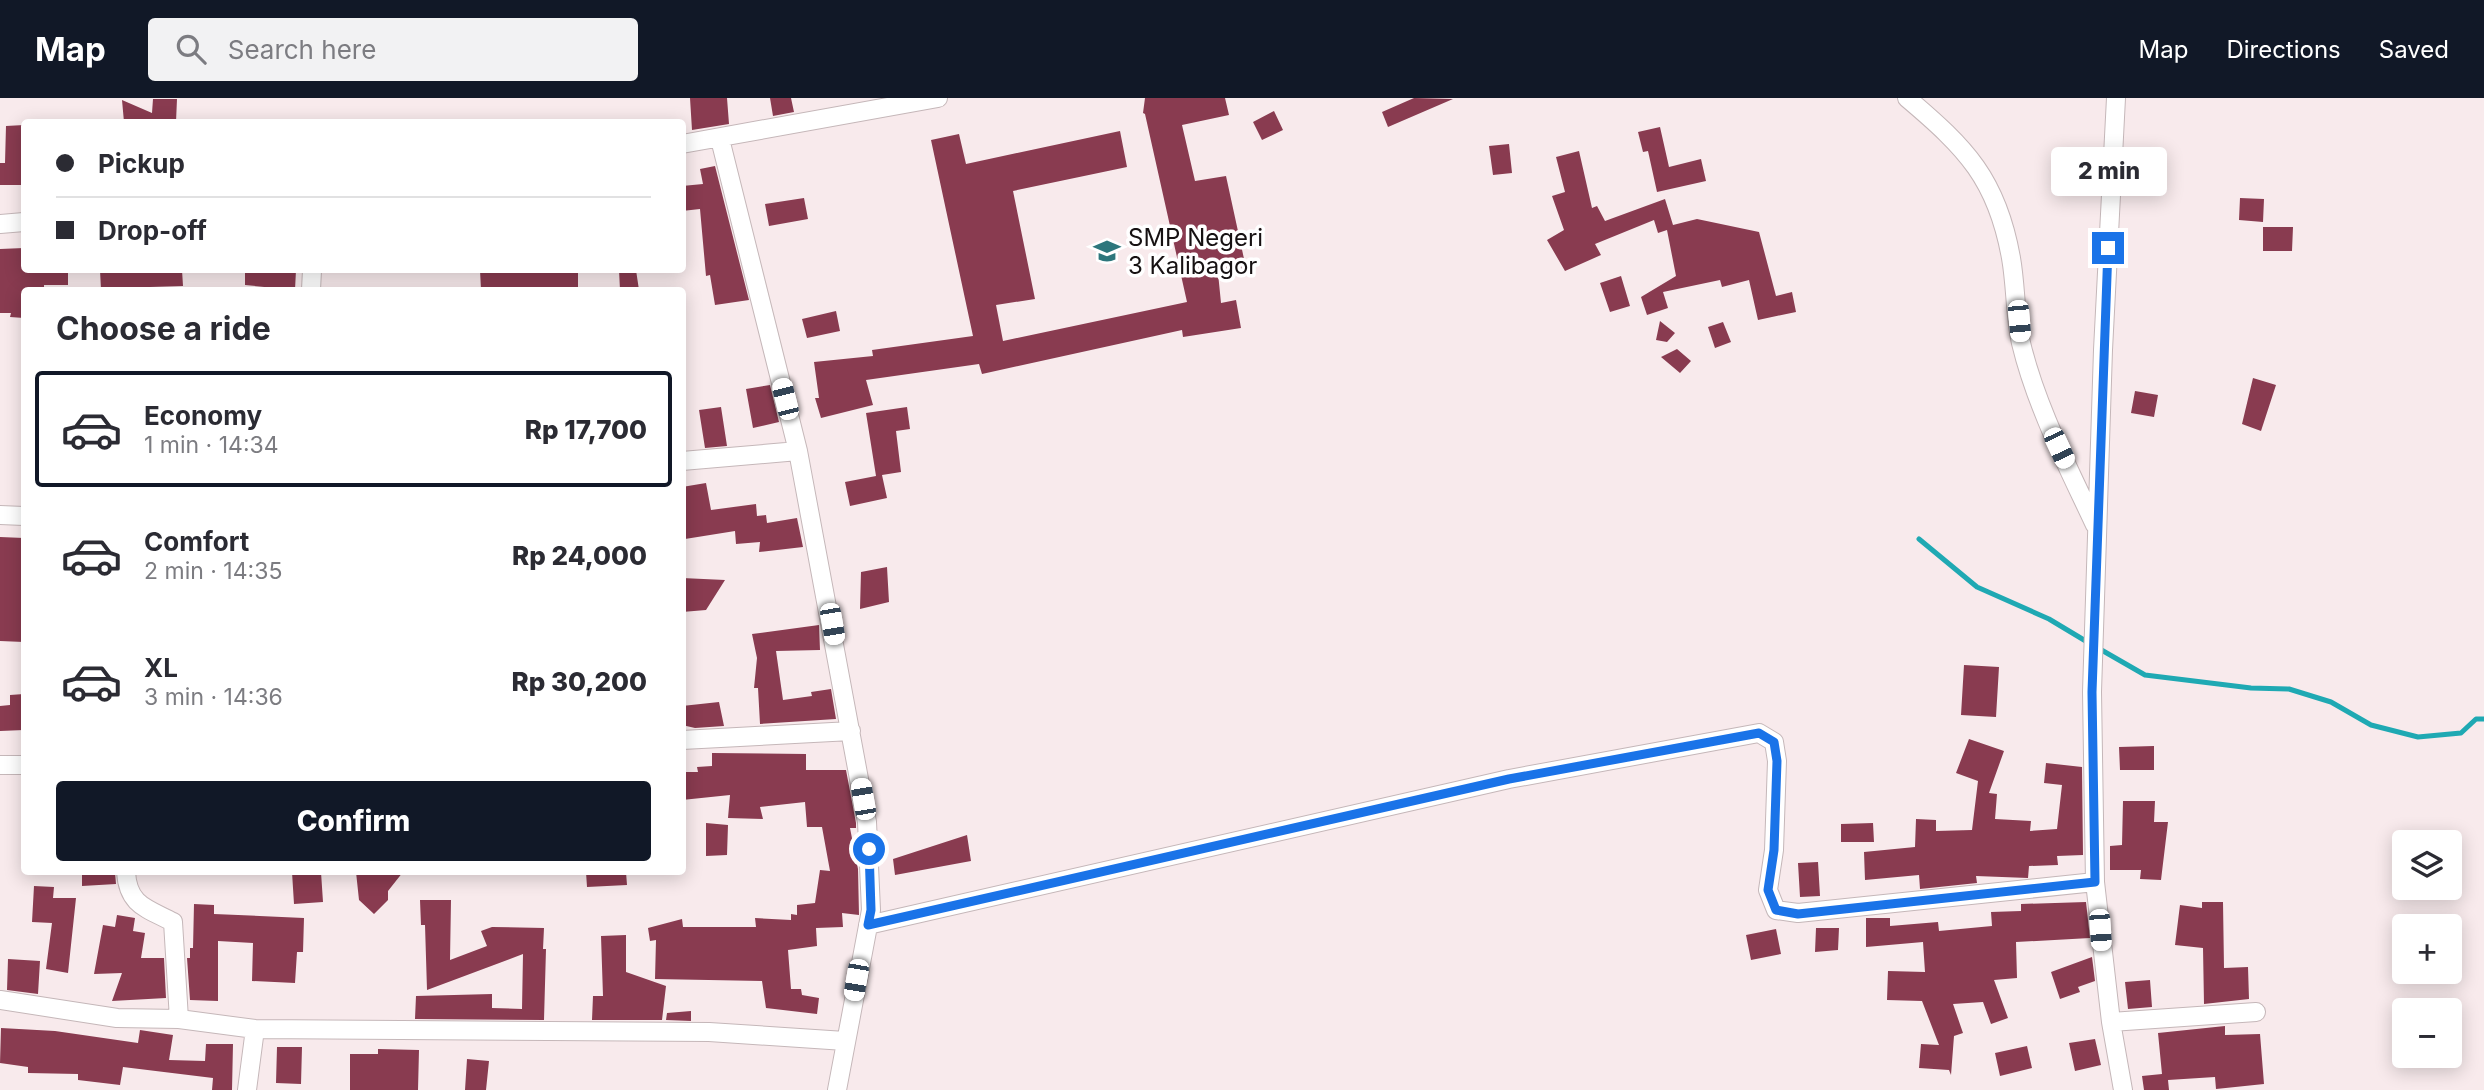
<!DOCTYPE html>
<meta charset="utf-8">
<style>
body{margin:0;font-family:Inter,sans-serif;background:#f2f2f3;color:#2b2b33;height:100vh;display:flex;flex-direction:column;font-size:26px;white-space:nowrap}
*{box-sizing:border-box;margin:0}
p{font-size:23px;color:#7c7c81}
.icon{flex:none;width:38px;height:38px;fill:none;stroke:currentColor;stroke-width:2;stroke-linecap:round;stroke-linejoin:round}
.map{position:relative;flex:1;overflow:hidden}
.drawer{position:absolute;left:21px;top:189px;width:665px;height:588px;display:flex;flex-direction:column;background:#fff;border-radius:7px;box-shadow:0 4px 18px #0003}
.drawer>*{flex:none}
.guide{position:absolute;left:21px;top:21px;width:665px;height:154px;border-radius:7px;box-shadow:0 4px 18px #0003;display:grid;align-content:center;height:154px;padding:0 35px;background:#fff}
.buttons{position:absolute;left:2392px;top:732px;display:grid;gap:14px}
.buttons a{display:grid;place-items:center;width:70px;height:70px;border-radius:7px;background:#fff;box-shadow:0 4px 18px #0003;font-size:35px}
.end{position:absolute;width:32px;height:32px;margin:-16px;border:9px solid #1a73e8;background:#fff;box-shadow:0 0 0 4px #fff}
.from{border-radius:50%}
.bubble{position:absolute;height:49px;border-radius:7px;background:#fff;box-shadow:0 4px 18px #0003;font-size:23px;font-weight:800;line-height:49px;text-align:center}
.car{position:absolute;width:21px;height:42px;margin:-21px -10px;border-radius:9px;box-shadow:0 0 5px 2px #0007;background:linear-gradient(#fff 24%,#345 0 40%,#fff 0 76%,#345 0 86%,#fff 0)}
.guide b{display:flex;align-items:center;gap:24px;height:66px;font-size:26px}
.guide b+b{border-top:2px solid #e1e1e2}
.guide i{width:18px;height:18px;background:#2b2b33}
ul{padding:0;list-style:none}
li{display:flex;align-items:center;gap:21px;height:116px;margin:0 14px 10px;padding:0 21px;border:4px solid transparent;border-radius:7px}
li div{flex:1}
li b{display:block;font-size:26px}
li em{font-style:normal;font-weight:800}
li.on{border-color:#111827}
li>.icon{width:63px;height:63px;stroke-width:1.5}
h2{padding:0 35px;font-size:32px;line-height:84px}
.cta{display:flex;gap:14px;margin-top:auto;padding:14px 35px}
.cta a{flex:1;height:80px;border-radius:7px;background:#111827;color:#fff;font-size:28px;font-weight:800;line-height:80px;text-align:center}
header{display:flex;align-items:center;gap:42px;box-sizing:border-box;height:98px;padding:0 35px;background:#111827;color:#fff}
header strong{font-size:33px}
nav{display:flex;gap:38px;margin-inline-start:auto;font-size:24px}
.search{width:490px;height:63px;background:#f2f2f3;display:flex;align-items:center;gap:18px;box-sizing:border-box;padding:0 24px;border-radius:7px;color:#7c7c81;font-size:26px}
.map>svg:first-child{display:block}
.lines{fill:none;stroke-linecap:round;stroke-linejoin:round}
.stream{stroke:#1fa9b3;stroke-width:5}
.building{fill:#893b50}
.minor-casing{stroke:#c5b7b9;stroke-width:20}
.minor{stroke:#fff;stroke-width:18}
.route{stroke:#1a73e8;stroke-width:9}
.labels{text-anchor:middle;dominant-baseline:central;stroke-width:7;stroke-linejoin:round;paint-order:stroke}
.poi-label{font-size:24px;fill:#161112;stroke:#fff;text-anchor:start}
</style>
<header>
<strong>Map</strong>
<div class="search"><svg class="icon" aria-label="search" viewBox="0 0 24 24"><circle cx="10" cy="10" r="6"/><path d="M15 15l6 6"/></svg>Search here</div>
<nav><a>Map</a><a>Directions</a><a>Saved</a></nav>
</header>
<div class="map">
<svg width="2484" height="992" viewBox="0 0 2484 992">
<rect width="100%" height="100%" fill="#f8eaec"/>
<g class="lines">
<path class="stream" d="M 1919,441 L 1977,489 L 2049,521 L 2089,545
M 2098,550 L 2145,577 L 2251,590 L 2289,591 L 2331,604 L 2371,627 L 2418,639 L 2461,635 L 2476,621 L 2484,621"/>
</g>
<path class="building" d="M 690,0 L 727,0 L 729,26 L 692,32 Z
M 770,0 L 791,0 L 794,14 L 773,18 Z
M 1145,0 L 1225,0 L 1229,17 L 1182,27 L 1195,83 L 1226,78 L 1246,170 L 1218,175 L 1221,205 L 1236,202 L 1241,230 L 1183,239 L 1182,232 L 982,276 L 979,266 L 866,282 L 873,307 L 821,320 L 815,300 L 819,300 L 814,264 L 873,258 L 872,252 L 973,238 L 931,42 L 959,36 L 966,66 L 1120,33 L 1127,69 L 1013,93 L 1035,201 L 996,207 L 1003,243 L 1187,204 L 1145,16 L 1143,15 Z
M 1414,0 L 1453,1 L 1388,29 L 1382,14 Z
M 153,1 L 177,1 L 176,24 L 124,24 L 122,2 L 152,15 Z
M 1274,13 L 1283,32 L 1262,42 L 1253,24 Z
M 24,27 L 24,87 L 0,87 L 0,65 L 5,65 L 6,28 Z
M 1660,29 L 1669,69 L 1701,61 L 1706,83 L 1657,94 L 1648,53 L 1643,54 L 1638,34 Z
M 1509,46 L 1512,75 L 1493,77 L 1489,48 Z
M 2101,49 L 2101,73 L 2077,75 L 2075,52 Z
M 1579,53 L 1592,110 L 1597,108 L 1605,123 L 1665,101 L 1673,127 L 1697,121 L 1759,134 L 1776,198 L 1792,194 L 1796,214 L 1758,222 L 1749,182 L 1722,189 L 1720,182 L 1663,194 L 1668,210 L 1647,217 L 1641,199 L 1676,178 L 1667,132 L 1658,135 L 1654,122 L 1595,146 L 1601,157 L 1565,173 L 1547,142 L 1564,132 L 1552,98 L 1565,94 L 1556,59 Z
M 2146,53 L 2166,53 L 2166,76 L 2146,75 Z
M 715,68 L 749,202 L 715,207 L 710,177 L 706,178 L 700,111 L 682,113 L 682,88 L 703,86 L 700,71 Z
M 804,100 L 808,121 L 769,128 L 765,106 Z
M 2240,100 L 2264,101 L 2263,124 L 2239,122 Z
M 2263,129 L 2293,129 L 2292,153 L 2263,153 Z
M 24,150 L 24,172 L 68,172 L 68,187 L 44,187 L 44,192 L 24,192 L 24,220 L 10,219 L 11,215 L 0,215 L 0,151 Z
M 100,172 L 182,172 L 183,188 L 150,189 L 150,192 L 101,192 Z
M 245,172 L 296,172 L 295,192 L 245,187 Z
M 480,172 L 578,172 L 578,192 L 481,192 Z
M 619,172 L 636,172 L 639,192 L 620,192 Z
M 1621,178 L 1630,208 L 1610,214 L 1600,185 Z
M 836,213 L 840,233 L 807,240 L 802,221 Z
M 1660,223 L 1675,235 L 1667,244 L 1656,242 Z
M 1723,224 L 1731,244 L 1715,250 L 1708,229 Z
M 1677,251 L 1691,263 L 1680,275 L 1661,259 Z
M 2253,280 L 2276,287 L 2261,333 L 2242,326 Z
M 770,287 L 779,324 L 753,330 L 746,291 Z
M 2135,293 L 2158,297 L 2154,319 L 2131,315 Z
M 721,309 L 727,348 L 705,350 L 699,312 Z
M 907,309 L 910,331 L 896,333 L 901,374 L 882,377 L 887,400 L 850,408 L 845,384 L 876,378 L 866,315 Z
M 706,385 L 711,412 L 756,406 L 757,418 L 766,417 L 767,425 L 797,420 L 803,449 L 759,454 L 760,444 L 736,446 L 735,433 L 685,441 L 682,389 Z
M 0,439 L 24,440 L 24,544 L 0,543 Z
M 887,469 L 889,504 L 860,511 L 861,474 Z
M 682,480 L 725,482 L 706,512 L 682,514 Z
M 819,527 L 820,552 L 776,553 L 783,602 L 812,598 L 811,594 L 831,591 L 836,621 L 760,626 L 758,590 L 754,590 L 757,560 L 752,536 Z
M 1964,567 L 1999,569 L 1996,619 L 1961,617 Z
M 24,596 L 24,632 L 0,633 L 0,608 L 10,607 L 10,597 Z
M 719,604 L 724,628 L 695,630 L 682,627 L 682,608 Z
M 1969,641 L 2004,653 L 1989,695 L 1997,696 L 1995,721 L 2031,723 L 2030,733 L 2057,731 L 2062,687 L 2044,685 L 2046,665 L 2082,669 L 2083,757 L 2057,758 L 2058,767 L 2029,768 L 2028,780 L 1976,778 L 1977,785 L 1920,791 L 1919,777 L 1865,782 L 1864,754 L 1915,749 L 1916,721 L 1936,722 L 1936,733 L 1972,732 L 1978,683 L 1956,675 Z
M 2154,648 L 2154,672 L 2120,672 L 2119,649 Z
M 712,655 L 806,656 L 806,672 L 846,672 L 856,725 L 856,730 L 850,730 L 858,771 L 859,817 L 842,815 L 843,829 L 816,830 L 817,848 L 788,852 L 791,891 L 801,891 L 802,897 L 819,900 L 817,916 L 766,910 L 762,883 L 655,881 L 656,842 L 650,843 L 648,830 L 682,821 L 683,829 L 756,829 L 755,820 L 791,822 L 791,816 L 797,817 L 797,807 L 815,805 L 820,772 L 830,773 L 822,729 L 807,729 L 805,704 L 760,709 L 763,721 L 728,720 L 730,697 L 682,702 L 682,674 L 698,674 L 697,669 L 712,668 Z
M 2123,703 L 2155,703 L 2154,724 L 2168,724 L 2161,782 L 2140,781 L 2141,772 L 2110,772 L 2110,748 L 2122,747 Z
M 706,725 L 728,727 L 727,757 L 706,758 Z
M 1873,725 L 1874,744 L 1841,744 L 1841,726 Z
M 967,737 L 971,763 L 895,777 L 893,761 Z
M 1818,764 L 1820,798 L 1800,799 L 1798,765 Z
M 82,774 L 115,774 L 116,786 L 82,788 Z
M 292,774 L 321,774 L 323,804 L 294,806 Z
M 356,774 L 403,774 L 388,793 L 388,802 L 374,816 L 359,802 Z
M 586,774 L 626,774 L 627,787 L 587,789 Z
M 34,788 L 54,789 L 53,800 L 76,800 L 68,875 L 46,871 L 52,825 L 32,824 Z
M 420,802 L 451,802 L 450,862 L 487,848 L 481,833 L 492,829 L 544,830 L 543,851 L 546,851 L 544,922 L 415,921 L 416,898 L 492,896 L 492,910 L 522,911 L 523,856 L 427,892 L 425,827 L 421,827 Z
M 2086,804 L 2090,840 L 2016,844 L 2017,880 L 1994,882 L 2008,920 L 1991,926 L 1983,904 L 1953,906 L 1963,935 L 1954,938 L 1951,977 L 1949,972 L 1919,970 L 1921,946 L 1939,947 L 1922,903 L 1887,902 L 1888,873 L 1925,874 L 1923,844 L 1866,849 L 1866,820 L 1890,820 L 1890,828 L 1938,824 L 1939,833 L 1992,828 L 1991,814 L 2021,813 L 2021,806 Z
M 2202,804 L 2223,804 L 2224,870 L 2248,869 L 2249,901 L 2204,906 L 2203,850 L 2175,847 L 2180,807 L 2202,810 Z
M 194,806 L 214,807 L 214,816 L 304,820 L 303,854 L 297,854 L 295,885 L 252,883 L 253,845 L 218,843 L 218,903 L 190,902 L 187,860 L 190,860 L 190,850 L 193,850 Z
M 117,817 L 135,820 L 133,833 L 145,835 L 141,860 L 164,860 L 166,900 L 112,903 L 122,875 L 94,876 L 103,827 L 115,829 Z
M 1816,830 L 1839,830 L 1838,852 L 1815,854 Z
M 1776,831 L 1781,856 L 1751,862 L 1746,837 Z
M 626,837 L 626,874 L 666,888 L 662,922 L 592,922 L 593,898 L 603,898 L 601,838 Z
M 2092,859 L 2095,883 L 2078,889 L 2080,894 L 2060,901 L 2051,874 Z
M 8,861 L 40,863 L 38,896 L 7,892 Z
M 2150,882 L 2152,909 L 2128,911 L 2125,884 Z
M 691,913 L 691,923 L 666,922 L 667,915 Z
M 2225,928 L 2225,937 L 2260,936 L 2264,986 L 2216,991 L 2215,979 L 2168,982 L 2169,992 L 2144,992 L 2142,978 L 2162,976 L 2158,935 Z
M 1,930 L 55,933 L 138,945 L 140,932 L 173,937 L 169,962 L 205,963 L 206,946 L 233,946 L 232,992 L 212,992 L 213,980 L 123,969 L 120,987 L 78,982 L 78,976 L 28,975 L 28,969 L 0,965 Z
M 2095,941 L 2101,967 L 2075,973 L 2069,945 Z
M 2027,948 L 2032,970 L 2000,978 L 1995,955 Z
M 277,949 L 302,949 L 301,986 L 276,985 Z
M 378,951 L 419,952 L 418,992 L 350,992 L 350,956 L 378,956 Z
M 467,961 L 489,963 L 486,992 L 465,992 Z"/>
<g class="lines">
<g class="minor-casing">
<path id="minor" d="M 1907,0 C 1966,50 1997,81 2011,160 C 2016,188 2015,218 2021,245 C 2036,308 2068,369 2095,427
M 2116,0 L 2103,252 L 2092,594 L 2095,784 L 2111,924 L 2123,992
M 720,41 L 798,353 L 867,724 L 871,812 L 837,992
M 682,46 L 938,0
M 0,126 L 24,124
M 311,192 L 312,172
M 682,363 L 798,353
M 0,417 L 24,418
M 682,642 L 851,633
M 0,667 L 24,667
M 126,774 C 128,807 146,810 173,824 L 179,921
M 868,827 L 1509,681 L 1759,635 L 1774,644 L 1777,663 L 1774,752 L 1768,792 L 1776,812 L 1798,815 L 2095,784
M 0,902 L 117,920 L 179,921 L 255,931 L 709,934 L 845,943
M 2111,924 L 2256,914
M 247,992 L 255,931"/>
</g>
<use href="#minor" class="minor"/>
</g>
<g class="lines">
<path class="route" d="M 869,751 L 871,812 L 868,827 L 1509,681 L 1759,635 L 1774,644 L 1777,663 L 1774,752 L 1768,792 L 1776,812 L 1798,816 L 2095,784 L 2092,594 L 2108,150"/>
</g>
<defs>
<g id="school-bare" transform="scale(2.1)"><path d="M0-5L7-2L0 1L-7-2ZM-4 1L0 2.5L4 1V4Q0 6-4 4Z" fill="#2d767c" stroke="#fff" stroke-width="2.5" paint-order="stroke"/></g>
</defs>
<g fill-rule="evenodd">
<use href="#school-bare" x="1107" y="153"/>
</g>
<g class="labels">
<g class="poi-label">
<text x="1128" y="139">SMP Negeri<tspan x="1128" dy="28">3 Kalibagor</tspan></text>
</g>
</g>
</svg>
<div class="buttons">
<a><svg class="icon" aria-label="layers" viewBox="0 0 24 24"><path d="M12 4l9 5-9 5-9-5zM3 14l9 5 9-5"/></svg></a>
<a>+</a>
<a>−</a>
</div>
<i class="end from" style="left:869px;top:751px"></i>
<i class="end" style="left:2108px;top:150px"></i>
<div class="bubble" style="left:2051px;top:49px;width:116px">2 min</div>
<i class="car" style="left:2019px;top:223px;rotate:175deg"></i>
<i class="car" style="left:785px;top:301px;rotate:346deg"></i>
<i class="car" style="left:2059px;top:350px;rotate:155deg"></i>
<i class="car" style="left:832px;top:526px;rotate:170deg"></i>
<i class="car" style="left:863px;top:701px;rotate:350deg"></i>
<i class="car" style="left:2100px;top:832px;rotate:176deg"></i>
<i class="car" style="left:856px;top:882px;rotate:190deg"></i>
<div class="guide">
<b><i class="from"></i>Pickup</b>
<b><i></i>Drop-off</b>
</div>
<section class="drawer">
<h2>Choose a ride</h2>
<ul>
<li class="on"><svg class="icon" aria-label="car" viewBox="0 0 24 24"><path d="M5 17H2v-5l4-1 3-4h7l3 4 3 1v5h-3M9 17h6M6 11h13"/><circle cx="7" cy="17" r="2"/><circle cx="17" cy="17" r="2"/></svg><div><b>Economy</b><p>1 min · 14:34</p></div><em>Rp 17,700</em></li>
<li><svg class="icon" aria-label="car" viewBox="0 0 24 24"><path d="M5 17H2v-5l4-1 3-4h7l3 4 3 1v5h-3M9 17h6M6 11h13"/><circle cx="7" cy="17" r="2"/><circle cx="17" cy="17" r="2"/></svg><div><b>Comfort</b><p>2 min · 14:35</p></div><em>Rp 24,000</em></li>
<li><svg class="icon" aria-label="car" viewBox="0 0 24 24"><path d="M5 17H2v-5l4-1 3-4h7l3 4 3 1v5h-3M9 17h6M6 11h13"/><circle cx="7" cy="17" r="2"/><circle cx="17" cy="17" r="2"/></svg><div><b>XL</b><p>3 min · 14:36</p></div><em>Rp 30,200</em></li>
</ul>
<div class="cta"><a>Confirm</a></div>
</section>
</div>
